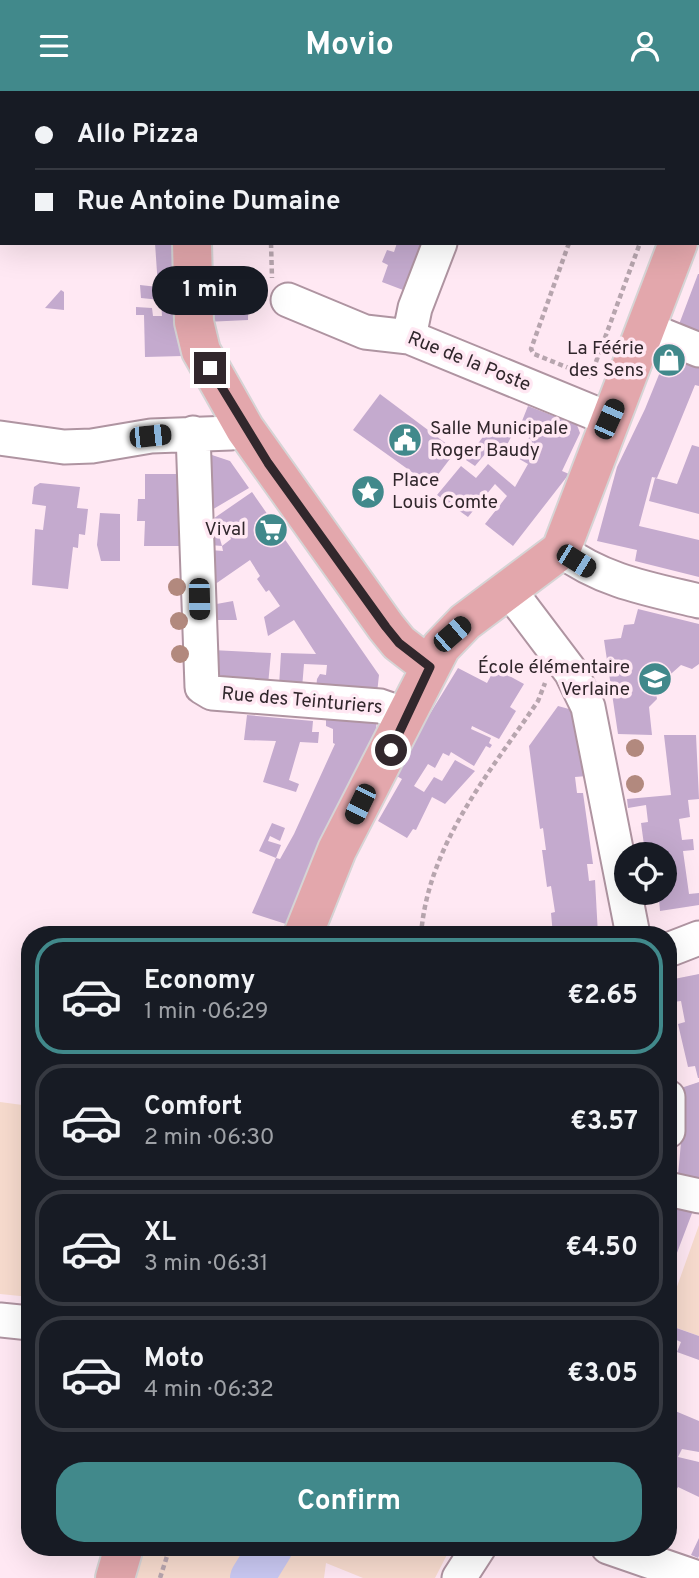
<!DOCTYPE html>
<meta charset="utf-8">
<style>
body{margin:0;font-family:Overpass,sans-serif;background:#242831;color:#f1f3f6;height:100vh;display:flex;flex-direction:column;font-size:26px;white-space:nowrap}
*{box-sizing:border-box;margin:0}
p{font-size:23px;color:#9ea1a6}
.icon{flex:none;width:38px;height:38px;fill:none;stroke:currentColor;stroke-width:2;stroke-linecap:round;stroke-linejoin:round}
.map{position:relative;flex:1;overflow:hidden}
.panel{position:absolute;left:21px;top:835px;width:656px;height:630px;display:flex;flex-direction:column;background:#171b24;border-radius:28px;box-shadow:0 7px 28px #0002}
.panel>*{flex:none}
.guide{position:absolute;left:0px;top:0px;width:700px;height:154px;box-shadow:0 7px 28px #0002;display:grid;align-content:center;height:154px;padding:0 35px;background:#171b24}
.fabs{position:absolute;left:614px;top:751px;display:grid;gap:14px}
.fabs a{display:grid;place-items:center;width:63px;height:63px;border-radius:50%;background:#171b24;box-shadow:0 7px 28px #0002;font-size:35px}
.end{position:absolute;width:32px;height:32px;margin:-16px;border:9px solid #31272c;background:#fff;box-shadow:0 0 0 4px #fff}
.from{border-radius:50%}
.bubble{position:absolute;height:49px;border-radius:24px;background:#171b24;box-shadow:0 7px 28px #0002;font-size:23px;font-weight:700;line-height:49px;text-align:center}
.car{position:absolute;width:21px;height:42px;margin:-21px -10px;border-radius:9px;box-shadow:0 0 5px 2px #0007;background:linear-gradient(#222 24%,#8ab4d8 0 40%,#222 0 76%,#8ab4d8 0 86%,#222 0)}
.guide b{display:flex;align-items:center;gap:24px;height:66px;font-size:26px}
.guide b+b{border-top:2px solid #363941}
.guide i{width:18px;height:18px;background:#f1f3f6}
ul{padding:12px 0 0;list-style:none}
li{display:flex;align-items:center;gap:21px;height:116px;margin:0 14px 10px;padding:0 21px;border:4px solid #363941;border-radius:28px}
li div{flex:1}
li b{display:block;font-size:26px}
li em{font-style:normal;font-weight:700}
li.on{border-color:#41898b}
li>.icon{width:63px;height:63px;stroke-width:1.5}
.button{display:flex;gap:14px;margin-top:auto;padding:14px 35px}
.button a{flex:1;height:80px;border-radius:28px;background:#41898b;color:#fff;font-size:28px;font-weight:700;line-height:80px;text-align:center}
header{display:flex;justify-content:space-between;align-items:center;height:91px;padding:0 35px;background:#41898b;color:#fff;font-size:32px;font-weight:700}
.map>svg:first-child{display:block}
.green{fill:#f7dbce}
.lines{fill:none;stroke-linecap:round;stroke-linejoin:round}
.river{stroke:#c9c8f2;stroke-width:44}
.building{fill:#c4aace;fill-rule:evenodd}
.minor-casing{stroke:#af94a1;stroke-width:37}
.major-casing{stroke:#d6d4d5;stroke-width:42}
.path{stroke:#b7a5ae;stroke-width:4.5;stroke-dasharray:5 3.5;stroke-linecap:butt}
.minor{stroke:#fff;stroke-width:33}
.major{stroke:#e3a7ac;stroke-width:38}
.tree{fill:#b2897e}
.route{stroke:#31272c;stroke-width:9}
.labels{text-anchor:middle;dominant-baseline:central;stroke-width:7;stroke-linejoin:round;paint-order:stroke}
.poi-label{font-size:19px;fill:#31272c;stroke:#ffe8f3;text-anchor:end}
.street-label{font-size:19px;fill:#31272c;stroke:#ffe8f3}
</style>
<header><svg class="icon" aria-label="menu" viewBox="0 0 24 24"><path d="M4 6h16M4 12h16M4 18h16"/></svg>Movio<svg class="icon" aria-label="person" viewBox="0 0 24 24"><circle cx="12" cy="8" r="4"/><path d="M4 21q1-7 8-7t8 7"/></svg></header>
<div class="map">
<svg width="699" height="1487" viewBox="0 0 699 1487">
<rect width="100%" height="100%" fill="#ffe8f3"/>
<path class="green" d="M 0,1011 L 30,1015 L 30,1206 L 0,1203 Z
M 699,1134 L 699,1245 L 669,1234 L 669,1218 Z
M 140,1456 L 451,1456 L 435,1487 L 363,1487 L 326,1472 L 324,1487 L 133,1487 Z"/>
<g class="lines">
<path class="river" d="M 252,1487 L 271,1456"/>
</g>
<path class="building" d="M 155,152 L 180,152 L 183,265 L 145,266 L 144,224 L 136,224 L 136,216 L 152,217 L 153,225 L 162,225 L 161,209 L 141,207 L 140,194 L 158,196 Z
M 397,152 L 430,152 L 411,202 L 382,191 L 388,174 L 382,171 L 387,159 L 394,161 Z
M 249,183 L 248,229 L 205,231 L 203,185 Z
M 698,183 L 699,183 L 699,255 L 675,244 Z
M 61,199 L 64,201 L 64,219 L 45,217 Z
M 671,254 L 699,263 L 699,295 L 695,294 L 657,387 L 652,386 L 639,435 L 699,449 L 699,486 L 635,470 L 637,459 L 597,450 L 617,376 L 645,318 Z
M 380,303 L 456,360 L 430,394 L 353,339 Z
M 528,315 L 577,334 L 580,342 L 562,380 L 569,383 L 513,455 L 485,433 L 507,405 L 495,393 L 468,426 L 437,404 L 461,375 L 476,387 L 488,373 L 515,396 L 528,373 L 514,365 L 517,356 L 523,360 L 532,340 L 520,335 Z
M 493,332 L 513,342 L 508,352 L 511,354 L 506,363 L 491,356 L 475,375 L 466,369 Z
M 692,354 L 699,356 L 699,423 L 649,410 L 655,387 L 677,393 Z
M 209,363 L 230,370 L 249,397 L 210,420 Z
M 145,383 L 185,383 L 186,455 L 144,455 L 145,430 L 137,430 L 138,408 L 145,408 Z
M 40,392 L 80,396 L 77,417 L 88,418 L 85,444 L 79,443 L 78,457 L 73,456 L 68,498 L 32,494 L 35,438 L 43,439 L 46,415 L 32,413 L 34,396 Z
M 252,401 L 379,584 L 377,602 L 316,598 L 317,588 L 320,583 L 326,584 L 327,574 L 304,573 L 302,597 L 279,595 L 281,562 L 316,563 L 294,529 L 268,545 L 264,526 L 280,515 L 269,499 L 266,501 L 257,488 L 260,485 L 250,469 L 211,496 L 210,459 L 223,460 L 222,455 L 210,454 L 210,430 ZM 227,435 L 231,448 L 222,455 L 218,441 Z
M 100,422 L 120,423 L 120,470 L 101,470 L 97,454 Z
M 233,510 L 237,529 L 212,529 L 211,514 Z
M 638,518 L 699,533 L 699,573 L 692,578 L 681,574 L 655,597 L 657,608 L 649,616 L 652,644 L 618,643 L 604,549 L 621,547 L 624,534 L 634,533 Z
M 212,559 L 271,562 L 268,594 L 213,590 Z
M 458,577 L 487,592 L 495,577 L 524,593 L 510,616 L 516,620 L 499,648 L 472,635 L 471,638 L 491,647 L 489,652 L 492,654 L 490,657 L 486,655 L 474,675 L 451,661 L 449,665 L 443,662 L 435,677 L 428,673 L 414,695 L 424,701 L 434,686 L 442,690 L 455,669 L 475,680 L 445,713 L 432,706 L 416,739 L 413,738 L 407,747 L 378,730 L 402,688 L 393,683 Z
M 558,615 L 569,618 L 577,627 L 587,685 L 575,686 L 577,702 L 583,702 L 593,773 L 587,773 L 589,790 L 595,789 L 598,844 L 553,844 L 551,822 L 555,821 L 551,795 L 547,796 L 542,759 L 546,759 L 543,737 L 540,738 L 529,655 Z
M 247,624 L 313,630 L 312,641 L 319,641 L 318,652 L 300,651 L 289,689 L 299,693 L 296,701 L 263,691 L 276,650 L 244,649 Z
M 326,625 L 377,626 L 375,655 L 289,834 L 252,822 L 276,767 L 280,768 L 294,743 L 335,653 L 333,652 L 333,638 L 326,635 Z
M 664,644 L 696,644 L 699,708 L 688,709 L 690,726 L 679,728 L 682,749 L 693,748 L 694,759 L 683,760 L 689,803 L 699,802 L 699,814 L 660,820 L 659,808 L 652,809 L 650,802 L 665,802 L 665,763 L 653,763 L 651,753 L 644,754 L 641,732 L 648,731 L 646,714 L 628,717 L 627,708 L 671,704 Z
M 272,732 L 285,737 L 280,750 L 270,745 L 268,750 L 281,754 L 276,767 L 259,760 Z
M 699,883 L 699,987 L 698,987 L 695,975 L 688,976 L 678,933 L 685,931 L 681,910 L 673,911 L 669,889 Z
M 699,991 L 699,1089 L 678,1084 L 682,1041 L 681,997 Z
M 668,1113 L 694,1117 L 669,1183 Z
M 668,1234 L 699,1245 L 699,1269 L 677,1261 L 681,1251 L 672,1247 Z
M 668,1317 L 699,1330 L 699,1361 L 682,1358 L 678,1366 L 699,1371 L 699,1406 L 678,1396 L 668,1414 L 668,1338 L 673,1332 L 668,1330 Z
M 668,1430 L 677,1436 L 668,1452 Z
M 699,1447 L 699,1465 L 698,1467 L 691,1464 Z"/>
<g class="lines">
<g class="minor-casing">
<path id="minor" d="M 510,0 L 515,2
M 698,63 L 699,63
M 288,209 L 365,241 L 409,246 L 609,328
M 647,238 L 699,259
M 409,246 L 415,217 L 440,152
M 193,342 L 202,596 L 212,602 L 380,615 L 406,624
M 0,347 L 64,356 L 92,355 L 151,345 L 231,342 L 245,338
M 561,459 C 602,490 649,498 699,510
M 509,499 L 571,581 L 588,616 L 633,844
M 668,859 L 699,847
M 668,1006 L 668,1040
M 668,1098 L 699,1105
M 0,1229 L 30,1232
M 608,1456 L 698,1487
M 459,1487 L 479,1456"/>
</g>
<g class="major-casing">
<path id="major" d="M 190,0 L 190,2
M 698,95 L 699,93
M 192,152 L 194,231 L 201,260 L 245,338 L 386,536 L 399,552 L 430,576
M 303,844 L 337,759 L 441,556 L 465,531 L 561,459 L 678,152
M 115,1487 L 124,1456"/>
</g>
<path class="path" d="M 343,2 L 344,0
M 271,152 L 272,187
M 569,152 L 531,258 L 534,263 L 591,286
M 593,279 L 640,152
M 421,844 C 428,753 489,683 538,610 L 545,592
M 160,1487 L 170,1456"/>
<use href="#minor" class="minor"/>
<use href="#major" class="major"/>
</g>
<g class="tree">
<circle cx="177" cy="496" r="9"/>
<circle cx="179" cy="530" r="9"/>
<circle cx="180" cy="563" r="9"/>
<circle cx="635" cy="657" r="9"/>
<circle cx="635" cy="693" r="9"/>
</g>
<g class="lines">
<path class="route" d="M 210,277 L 268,372 L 386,536 L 399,552 L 430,576 L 391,659"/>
</g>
<defs>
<g id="shop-disc" transform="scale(1.75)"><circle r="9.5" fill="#41898b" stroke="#ffe8f3"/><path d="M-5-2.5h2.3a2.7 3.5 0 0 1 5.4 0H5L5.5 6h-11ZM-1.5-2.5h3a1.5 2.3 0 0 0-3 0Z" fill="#fff"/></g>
<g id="civic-disc" transform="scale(1.75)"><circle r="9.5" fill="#41898b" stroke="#ffe8f3"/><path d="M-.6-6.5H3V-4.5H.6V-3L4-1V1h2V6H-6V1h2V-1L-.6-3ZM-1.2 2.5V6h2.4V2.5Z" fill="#fff"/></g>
<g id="sight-disc" transform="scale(1.75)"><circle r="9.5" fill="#41898b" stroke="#ffe8f3"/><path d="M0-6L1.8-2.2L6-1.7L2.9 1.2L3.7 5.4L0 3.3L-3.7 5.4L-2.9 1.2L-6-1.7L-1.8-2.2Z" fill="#fff"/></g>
<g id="supermarket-disc" transform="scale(1.75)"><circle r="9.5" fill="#41898b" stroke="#ffe8f3"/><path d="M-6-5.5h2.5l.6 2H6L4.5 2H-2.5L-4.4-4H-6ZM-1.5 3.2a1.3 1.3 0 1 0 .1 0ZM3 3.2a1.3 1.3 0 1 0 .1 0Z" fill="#fff"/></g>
<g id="school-disc" transform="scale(1.75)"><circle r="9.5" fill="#41898b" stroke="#ffe8f3"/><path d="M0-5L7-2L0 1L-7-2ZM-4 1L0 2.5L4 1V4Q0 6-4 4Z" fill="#fff"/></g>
</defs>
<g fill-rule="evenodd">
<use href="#shop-disc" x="669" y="269"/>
<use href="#civic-disc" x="405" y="349"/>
<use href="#sight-disc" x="368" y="401"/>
<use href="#supermarket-disc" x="271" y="439"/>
<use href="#school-disc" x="655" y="588"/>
</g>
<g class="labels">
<g class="poi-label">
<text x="644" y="258">La Féérie<tspan x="644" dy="22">des Sens</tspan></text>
<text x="430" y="338" text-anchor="start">Salle Municipale<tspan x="430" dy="22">Roger Baudy</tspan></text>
<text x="392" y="390" text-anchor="start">Place<tspan x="392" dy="22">Louis Comte</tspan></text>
<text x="246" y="439">Vival</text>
<text x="630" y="577">École élémentaire<tspan x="630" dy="22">Verlaine</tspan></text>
</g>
<g class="street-label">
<text transform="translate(469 271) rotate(22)">Rue de la Poste</text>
<text transform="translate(302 610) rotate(5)">Rue des Teinturiers</text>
</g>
</g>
</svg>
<div class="fabs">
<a><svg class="icon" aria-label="locate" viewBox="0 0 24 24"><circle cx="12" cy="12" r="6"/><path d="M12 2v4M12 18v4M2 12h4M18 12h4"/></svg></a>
</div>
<i class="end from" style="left:391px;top:659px"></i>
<i class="end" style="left:210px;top:277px"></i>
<div class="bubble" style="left:152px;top:175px;width:116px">1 min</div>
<i class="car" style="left:609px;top:328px;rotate:24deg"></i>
<i class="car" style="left:150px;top:345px;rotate:84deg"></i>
<i class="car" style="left:576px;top:470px;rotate:122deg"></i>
<i class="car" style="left:199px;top:508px;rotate:179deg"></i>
<i class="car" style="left:452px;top:543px;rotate:49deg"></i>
<i class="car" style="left:360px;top:713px;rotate:206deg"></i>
<div class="guide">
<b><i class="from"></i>Allo Pizza</b>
<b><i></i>Rue Antoine Dumaine</b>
</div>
<section class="panel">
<ul>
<li class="on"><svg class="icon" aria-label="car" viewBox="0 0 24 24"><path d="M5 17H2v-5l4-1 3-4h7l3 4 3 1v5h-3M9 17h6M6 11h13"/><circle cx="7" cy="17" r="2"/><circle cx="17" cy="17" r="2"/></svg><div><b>Economy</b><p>1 min · 06:29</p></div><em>€2.65</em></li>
<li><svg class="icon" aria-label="car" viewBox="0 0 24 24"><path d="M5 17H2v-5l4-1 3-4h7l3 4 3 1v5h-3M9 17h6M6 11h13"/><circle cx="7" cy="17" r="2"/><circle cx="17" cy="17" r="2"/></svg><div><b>Comfort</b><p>2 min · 06:30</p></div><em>€3.57</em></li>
<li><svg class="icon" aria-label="car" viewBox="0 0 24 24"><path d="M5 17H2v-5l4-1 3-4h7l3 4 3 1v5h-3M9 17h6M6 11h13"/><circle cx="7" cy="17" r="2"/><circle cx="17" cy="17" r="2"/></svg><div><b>XL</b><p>3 min · 06:31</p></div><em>€4.50</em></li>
<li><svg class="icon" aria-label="car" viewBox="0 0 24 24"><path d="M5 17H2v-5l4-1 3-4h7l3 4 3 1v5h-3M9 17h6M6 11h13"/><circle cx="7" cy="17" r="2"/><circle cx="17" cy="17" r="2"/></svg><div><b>Moto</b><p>4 min · 06:32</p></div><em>€3.05</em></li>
</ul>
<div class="button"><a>Confirm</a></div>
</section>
</div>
